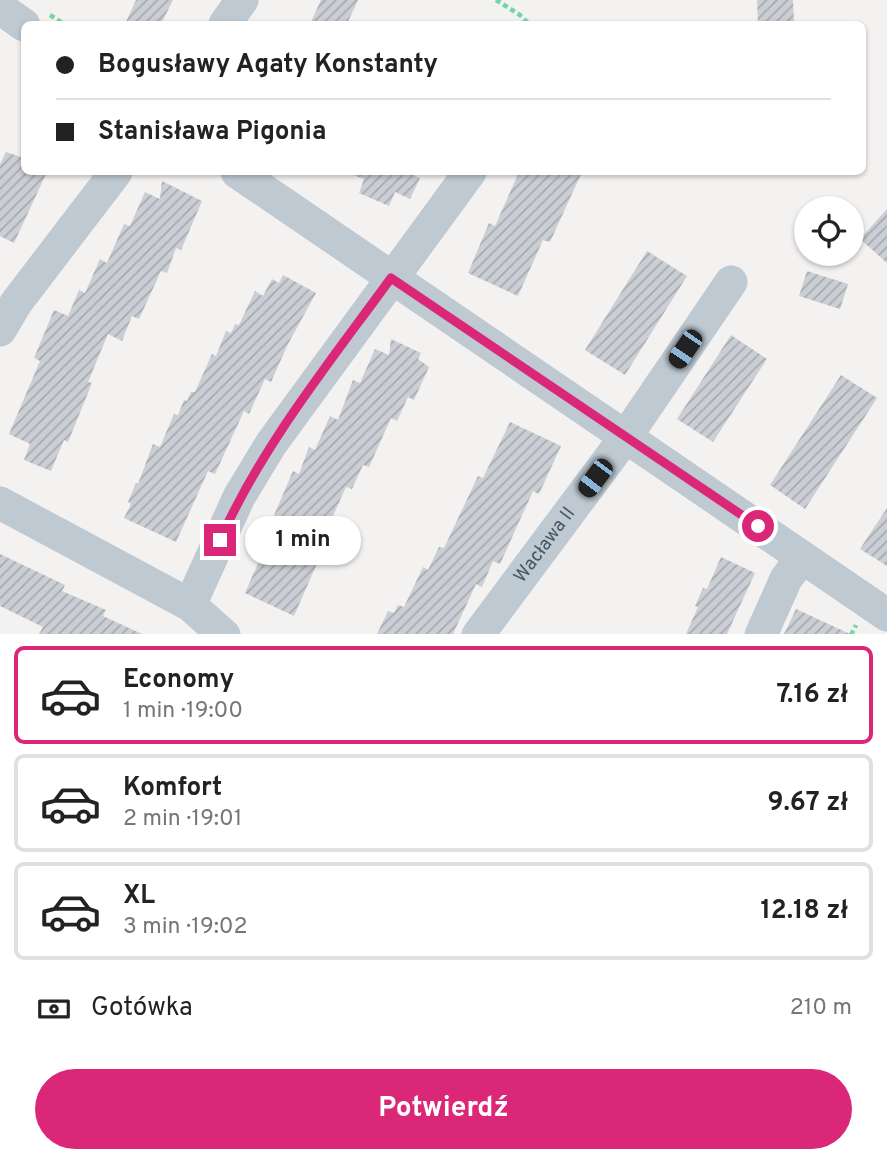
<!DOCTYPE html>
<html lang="pl">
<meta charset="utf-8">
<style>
body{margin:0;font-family:Overpass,sans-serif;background:#f6f6f6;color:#222;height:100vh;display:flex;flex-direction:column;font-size:26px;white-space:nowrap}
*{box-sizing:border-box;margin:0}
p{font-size:23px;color:#767676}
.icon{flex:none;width:38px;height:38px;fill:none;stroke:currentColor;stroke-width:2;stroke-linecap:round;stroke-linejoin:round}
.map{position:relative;height:634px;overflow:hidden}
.side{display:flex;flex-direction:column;background:#fff;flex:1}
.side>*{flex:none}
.hud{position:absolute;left:21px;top:21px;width:845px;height:154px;border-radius:10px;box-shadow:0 2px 5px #0004;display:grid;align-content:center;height:154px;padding:0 35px;background:#fff}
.buttons{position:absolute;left:794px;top:196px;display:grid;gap:14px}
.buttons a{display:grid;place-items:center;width:70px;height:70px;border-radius:50%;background:#fff;box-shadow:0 2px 5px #0004;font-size:35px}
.end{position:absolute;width:32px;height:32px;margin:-16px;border:9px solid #db2777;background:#fff;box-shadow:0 0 0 4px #fff}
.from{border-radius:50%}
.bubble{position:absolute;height:49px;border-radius:24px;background:#fff;box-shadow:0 2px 5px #0004;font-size:23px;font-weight:700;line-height:49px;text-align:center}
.car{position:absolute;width:21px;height:42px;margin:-21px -10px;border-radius:9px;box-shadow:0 0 5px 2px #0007;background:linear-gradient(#222 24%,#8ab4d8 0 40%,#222 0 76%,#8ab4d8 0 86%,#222 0)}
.hud b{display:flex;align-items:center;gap:24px;height:66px;font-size:26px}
.hud b+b{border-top:2px solid #e0e0e0}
.hud i{width:18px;height:18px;background:#222}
ul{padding:12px 0 0;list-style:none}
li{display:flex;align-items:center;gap:21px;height:98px;margin:0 14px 10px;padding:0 21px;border:4px solid #e0e0e0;border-radius:10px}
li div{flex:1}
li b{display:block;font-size:26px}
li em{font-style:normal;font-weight:700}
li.active{border-color:#db2777}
li>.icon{width:63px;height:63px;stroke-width:1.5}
.pay{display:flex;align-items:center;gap:18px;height:77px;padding:0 35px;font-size:26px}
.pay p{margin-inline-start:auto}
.cta{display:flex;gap:14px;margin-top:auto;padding:14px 35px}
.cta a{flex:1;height:80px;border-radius:42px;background:#db2777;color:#fff;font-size:28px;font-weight:700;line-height:80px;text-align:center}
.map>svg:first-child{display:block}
.building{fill:url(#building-hatch)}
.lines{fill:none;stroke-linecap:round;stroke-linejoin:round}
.path{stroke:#70d7a5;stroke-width:4.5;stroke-dasharray:5 3.5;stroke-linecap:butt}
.minor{stroke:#bec9d2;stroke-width:33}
.route{stroke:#db2777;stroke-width:9}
.labels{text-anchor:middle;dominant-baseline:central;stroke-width:6;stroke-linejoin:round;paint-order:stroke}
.street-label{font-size:19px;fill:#475562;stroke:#fff}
</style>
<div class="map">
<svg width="887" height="635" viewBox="0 0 887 635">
<defs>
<pattern id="building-hatch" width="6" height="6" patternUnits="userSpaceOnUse" patternTransform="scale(1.75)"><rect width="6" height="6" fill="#cbced4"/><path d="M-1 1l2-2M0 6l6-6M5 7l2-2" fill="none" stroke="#a7aaaf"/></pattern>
</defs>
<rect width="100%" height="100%" fill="#f4f1f1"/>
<path class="building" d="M 136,0 L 173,0 L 161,24 L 125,24 Z
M 321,0 L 358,0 L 347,24 L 310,24 Z
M 757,0 L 793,0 L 794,24 L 758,24 Z
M 6,152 L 24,158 L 24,172 L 47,172 L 14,243 L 0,236 L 0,164 Z
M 346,172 L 406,172 L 420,178 L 410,199 L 395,192 L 389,206 L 359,193 L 364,179 Z
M 519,172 L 582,172 L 550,242 L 543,240 L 518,296 L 468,273 L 489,223 L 495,226 Z
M 162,181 L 202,201 L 181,250 L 176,248 L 167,273 L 161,271 L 139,319 L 132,316 L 122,341 L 108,334 L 88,382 L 92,383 L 68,442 L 64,440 L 51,471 L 24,460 L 30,444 L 9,434 L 40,361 L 34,358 L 54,310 L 68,316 L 79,290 L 85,293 L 100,259 L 107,263 L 124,224 L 130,226 L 145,192 L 160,199 Z
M 887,209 L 887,263 L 860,239 Z
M 647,251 L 687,276 L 625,375 L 585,350 Z
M 807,271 L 848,284 L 840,309 L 799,296 Z
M 283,275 L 316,293 L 288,344 L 271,382 L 265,379 L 249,414 L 244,411 L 215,474 L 208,471 L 176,542 L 124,518 L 131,504 L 128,502 L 136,483 L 138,484 L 153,444 L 160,447 L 174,414 L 178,415 L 184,400 L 187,401 L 191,392 L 195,392 L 212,354 L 216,356 L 226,331 L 231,333 L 235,324 L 239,325 L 255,291 L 263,296 L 272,279 L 279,283 Z
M 731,335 L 767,359 L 713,442 L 677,419 Z
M 391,339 L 421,353 L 418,359 L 429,367 L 414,400 L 408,397 L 397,421 L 391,418 L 369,467 L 363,465 L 352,489 L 346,487 L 318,549 L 322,552 L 294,616 L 245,593 L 276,522 L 272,520 L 293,471 L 299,474 L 309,447 L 315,450 L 330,416 L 338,420 L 353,380 L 360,383 L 375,349 L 389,355 Z
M 841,375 L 877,398 L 805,509 L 770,485 Z
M 510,422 L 561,446 L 539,494 L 533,491 L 500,564 L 493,561 L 482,587 L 476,584 L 453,634 L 377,634 L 388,611 L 394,613 L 398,605 L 404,607 L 423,567 L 428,570 L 439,547 L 444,548 L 478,476 L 483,478 Z
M 887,508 L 887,566 L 860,549 Z
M 0,554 L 65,585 L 62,591 L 106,610 L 103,616 L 142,634 L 39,634 L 43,627 L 0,606 Z
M 721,557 L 755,573 L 727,634 L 686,634 L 698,607 L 695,606 L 703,588 L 707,589 Z
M 796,609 L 850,634 L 784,634 Z"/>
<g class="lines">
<path class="path" d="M 496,0 L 520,15 L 529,24
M 50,15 L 64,24
M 851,635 L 856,625"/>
<g class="minor">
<path d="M 0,8 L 24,25"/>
<path d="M 225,24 L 242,0"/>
<path d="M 237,172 L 887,615"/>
<path d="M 0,330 L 16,303 L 116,172"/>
<path d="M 0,503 L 190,605 L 224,635"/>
<path d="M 190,605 L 239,497 L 271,444 L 470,172"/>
<path id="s1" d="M 478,635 L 627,435 L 731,282"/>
<path d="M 761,635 L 786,579 L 802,557"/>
</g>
</g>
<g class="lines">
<path class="route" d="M 220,540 C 263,444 330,362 391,278 L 758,526"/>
</g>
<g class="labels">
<g class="street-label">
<text stroke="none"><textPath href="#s1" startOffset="112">Wacława II</textPath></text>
</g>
</g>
</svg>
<div class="buttons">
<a><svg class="icon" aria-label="locate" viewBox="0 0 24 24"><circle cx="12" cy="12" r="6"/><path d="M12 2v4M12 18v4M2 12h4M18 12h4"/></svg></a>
</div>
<i class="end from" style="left:758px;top:526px"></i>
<i class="end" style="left:220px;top:540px"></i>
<div class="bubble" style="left:245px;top:516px;width:116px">1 min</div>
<i class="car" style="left:685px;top:349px;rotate:214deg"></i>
<i class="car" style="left:595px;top:478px;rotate:217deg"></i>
<div class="hud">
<b><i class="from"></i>Bogusławy Agaty Konstanty</b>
<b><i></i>Stanisława Pigonia</b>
</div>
</div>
<section class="side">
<ul>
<li class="active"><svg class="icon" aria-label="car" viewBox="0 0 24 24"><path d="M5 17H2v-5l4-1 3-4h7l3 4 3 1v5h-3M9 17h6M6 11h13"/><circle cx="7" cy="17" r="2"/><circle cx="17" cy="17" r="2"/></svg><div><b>Economy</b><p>1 min · 19:00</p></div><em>7.16 zł</em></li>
<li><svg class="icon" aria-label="car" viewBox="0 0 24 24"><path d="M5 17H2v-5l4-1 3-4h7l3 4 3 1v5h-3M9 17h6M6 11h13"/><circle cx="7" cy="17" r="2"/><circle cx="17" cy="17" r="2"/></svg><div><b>Komfort</b><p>2 min · 19:01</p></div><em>9.67 zł</em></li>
<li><svg class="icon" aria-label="car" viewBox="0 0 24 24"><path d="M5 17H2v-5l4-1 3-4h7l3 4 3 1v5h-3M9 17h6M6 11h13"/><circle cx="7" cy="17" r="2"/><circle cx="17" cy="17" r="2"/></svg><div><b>XL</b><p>3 min · 19:02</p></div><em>12.18 zł</em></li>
</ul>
<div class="pay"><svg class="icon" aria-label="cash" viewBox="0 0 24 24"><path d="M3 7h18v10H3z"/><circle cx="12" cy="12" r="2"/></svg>Gotówka<p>210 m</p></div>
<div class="cta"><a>Potwierdź</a></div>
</section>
